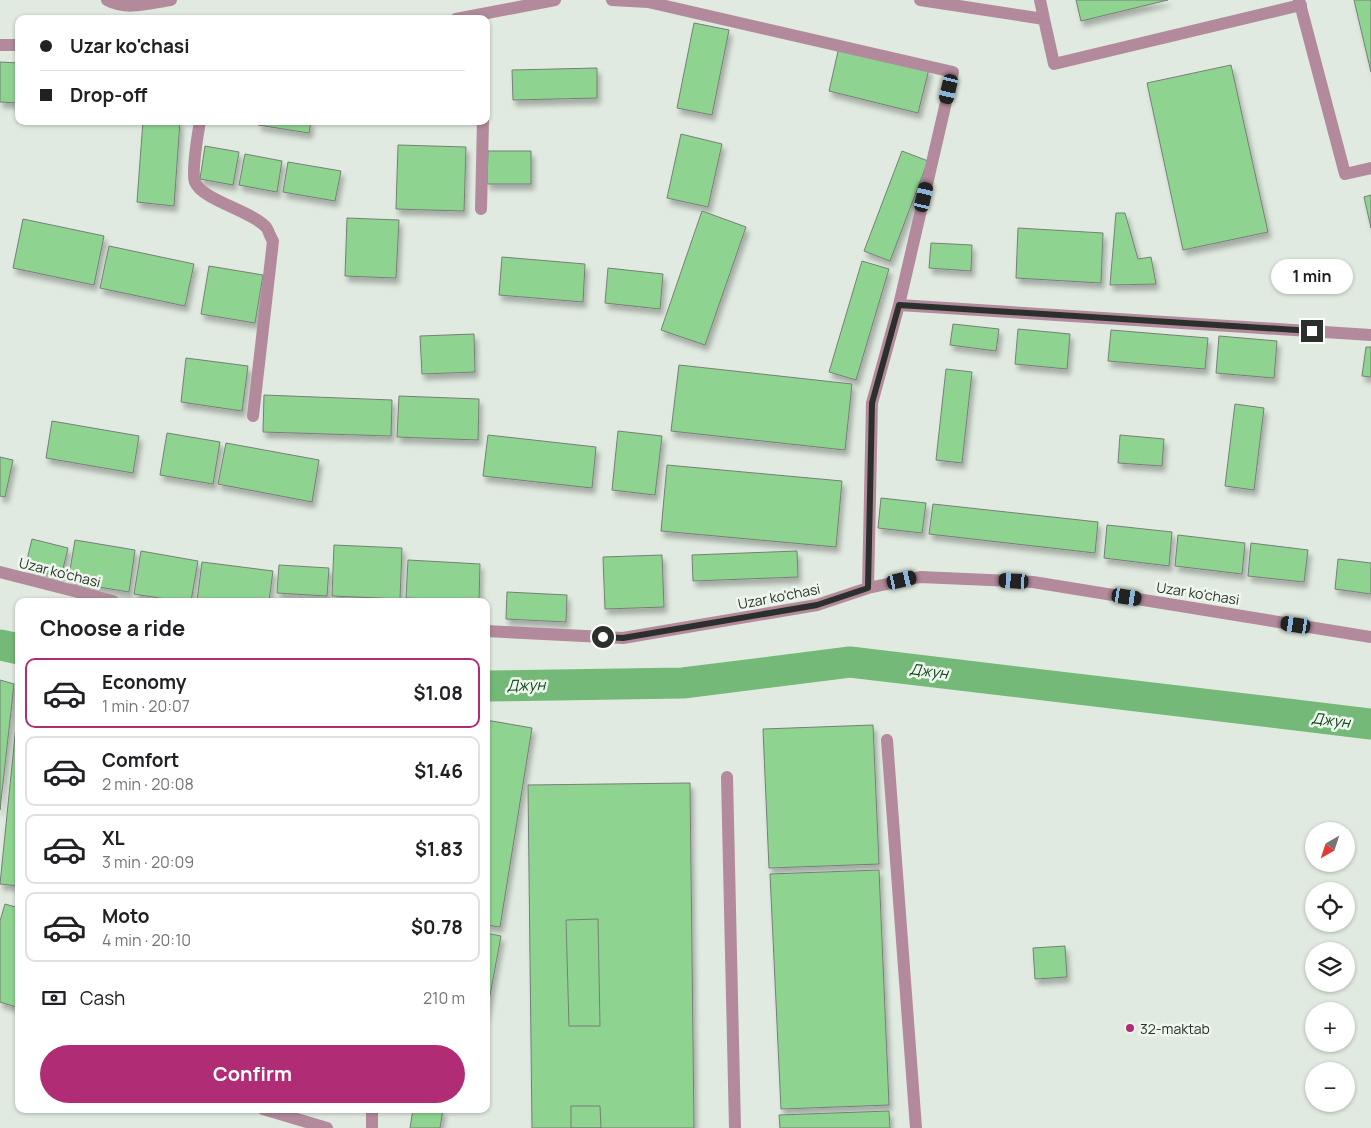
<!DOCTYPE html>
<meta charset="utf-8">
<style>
body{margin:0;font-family:Manrope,sans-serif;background:#f2f2f2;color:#202124;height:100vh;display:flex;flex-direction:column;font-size:19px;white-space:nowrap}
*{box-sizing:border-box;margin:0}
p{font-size:16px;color:#757577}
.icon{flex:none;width:28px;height:28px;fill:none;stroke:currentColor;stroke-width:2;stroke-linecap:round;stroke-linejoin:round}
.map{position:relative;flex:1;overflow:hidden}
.side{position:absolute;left:15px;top:598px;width:475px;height:515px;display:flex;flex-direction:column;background:#fff;border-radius:10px;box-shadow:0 1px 4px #0004}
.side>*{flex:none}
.top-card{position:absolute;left:15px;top:15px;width:475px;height:110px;border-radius:10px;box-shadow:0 1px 4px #0004;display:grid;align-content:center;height:110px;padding:0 25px;background:#fff}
.needle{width:32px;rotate:219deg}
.controls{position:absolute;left:1305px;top:822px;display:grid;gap:10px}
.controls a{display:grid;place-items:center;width:50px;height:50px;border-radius:50%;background:#fff;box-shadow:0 1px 4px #0004;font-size:25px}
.end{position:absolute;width:22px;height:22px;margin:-11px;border:6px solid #2c302c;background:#fff;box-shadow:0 0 0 2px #fff}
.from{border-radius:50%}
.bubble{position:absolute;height:35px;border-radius:18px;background:#fff;box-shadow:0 1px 4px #0004;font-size:16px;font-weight:700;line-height:35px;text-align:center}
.car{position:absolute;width:15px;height:30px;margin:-15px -8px;border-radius:6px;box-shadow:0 0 4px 1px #0007;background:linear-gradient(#222 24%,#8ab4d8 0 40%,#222 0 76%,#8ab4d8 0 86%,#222 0)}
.top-card b{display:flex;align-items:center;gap:18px;height:48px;font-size:19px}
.top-card b+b{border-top:1px solid #e0e0e0}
.top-card i{width:12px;height:12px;background:#202124}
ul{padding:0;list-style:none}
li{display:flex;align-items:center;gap:15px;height:70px;margin:0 10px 8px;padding:0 15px;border:2px solid #e0e0e0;border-radius:10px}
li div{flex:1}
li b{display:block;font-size:19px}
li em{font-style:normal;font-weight:700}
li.selected{border-color:#b02c74}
li>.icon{width:45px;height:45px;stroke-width:1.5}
h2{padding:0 25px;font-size:22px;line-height:60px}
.pay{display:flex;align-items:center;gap:12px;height:55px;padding:0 25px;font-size:19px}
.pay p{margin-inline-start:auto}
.action{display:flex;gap:10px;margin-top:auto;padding:10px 25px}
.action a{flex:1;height:58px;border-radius:30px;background:#b02c74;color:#fff;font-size:20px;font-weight:700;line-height:58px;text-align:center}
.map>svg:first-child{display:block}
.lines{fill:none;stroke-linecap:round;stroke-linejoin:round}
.canal{stroke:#74b977;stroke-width:31}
.building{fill:#8ed490;stroke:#767f76;filter:url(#shadow)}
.minor{stroke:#b28a9b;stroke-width:12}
.route{stroke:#2c302c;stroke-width:6}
.poi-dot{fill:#b02c74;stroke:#edf7ed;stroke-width:2}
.labels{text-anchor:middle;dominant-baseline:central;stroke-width:5;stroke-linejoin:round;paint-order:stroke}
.street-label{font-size:14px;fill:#2c302c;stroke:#edf7ed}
.poi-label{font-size:14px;fill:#2c302c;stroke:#edf7ed;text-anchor:start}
.water-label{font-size:15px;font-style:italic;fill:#0d3f14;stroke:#edf7ed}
</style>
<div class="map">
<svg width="1371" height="1128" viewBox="0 0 1371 1128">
<defs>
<filter id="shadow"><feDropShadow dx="3" dy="5.5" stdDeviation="2.5" flood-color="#0004"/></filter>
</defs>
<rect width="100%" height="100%" fill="#e0eae0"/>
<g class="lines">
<path class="canal" d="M 0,645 L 19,649
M 486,686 L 683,683 L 850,662 L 1371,724"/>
</g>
<path class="building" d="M 1076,0 L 1168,0 L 1081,21 Z
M 1354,0 L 1371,0 L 1371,72 Z
M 694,23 L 729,30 L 712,115 L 677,108 Z
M 839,47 L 929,69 L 918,113 L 829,91 Z
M 0,62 L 19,63 L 19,103 L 0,102 Z
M 1231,65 L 1268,232 L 1183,250 L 1147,83 Z
M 597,68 L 597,98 L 513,100 L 512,70 Z
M 143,121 L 180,121 L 174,206 L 137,202 Z
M 259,121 L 311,121 L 309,133 L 258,125 Z
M 681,134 L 722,144 L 708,207 L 667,198 Z
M 398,145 L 466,147 L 464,211 L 396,209 Z
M 205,146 L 239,152 L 233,185 L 200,179 Z
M 488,151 L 531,151 L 531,184 L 487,184 Z
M 902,151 L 928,161 L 890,261 L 864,251 Z
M 245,154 L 282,161 L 277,192 L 239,185 Z
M 288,162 L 341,171 L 335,201 L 283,192 Z
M 1371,195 L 1371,228 L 1364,197 Z
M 702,211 L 746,227 L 705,345 L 661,330 Z
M 1116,213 L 1125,213 L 1138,259 L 1151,257 L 1156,284 L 1110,285 Z
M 347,218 L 399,220 L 396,278 L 345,276 Z
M 23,219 L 104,236 L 94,285 L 13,268 Z
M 1018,228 L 1103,233 L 1101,283 L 1016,278 Z
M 931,243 L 972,245 L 971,271 L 929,268 Z
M 109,246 L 194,264 L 185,306 L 100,288 Z
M 502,257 L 585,264 L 583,302 L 499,295 Z
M 862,261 L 889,269 L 856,380 L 829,372 Z
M 209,266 L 263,275 L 255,323 L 201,314 Z
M 608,268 L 663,274 L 660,309 L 605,303 Z
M 953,324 L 999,329 L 996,351 L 950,345 Z
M 1018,329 L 1070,334 L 1067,369 L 1015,364 Z
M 1111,330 L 1208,338 L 1205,369 L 1108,361 Z
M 474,334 L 475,372 L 422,374 L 420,336 Z
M 1219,336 L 1277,341 L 1274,378 L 1216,373 Z
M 1366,347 L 1371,347 L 1371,377 L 1362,376 Z
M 186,358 L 248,366 L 242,411 L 181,402 Z
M 679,365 L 852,384 L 845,450 L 671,431 Z
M 946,369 L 972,372 L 962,463 L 936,460 Z
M 264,395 L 392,400 L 391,436 L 263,432 Z
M 399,396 L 479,399 L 478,440 L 397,437 Z
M 1235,404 L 1264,408 L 1254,490 L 1225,486 Z
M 52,421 L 139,436 L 133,473 L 46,458 Z
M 618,431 L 662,436 L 655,495 L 612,490 Z
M 167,433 L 220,442 L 213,484 L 160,475 Z
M 488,435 L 596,447 L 592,488 L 483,476 Z
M 1120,435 L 1164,439 L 1162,466 L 1118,463 Z
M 226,443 L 319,460 L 312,502 L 218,484 Z
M 0,457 L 13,460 L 5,497 L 0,496 Z
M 667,465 L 842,481 L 836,547 L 661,531 Z
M 881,498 L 926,503 L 922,533 L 878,528 Z
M 933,504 L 1098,522 L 1095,553 L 929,534 Z
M 1107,525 L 1172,532 L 1169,566 L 1104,558 Z
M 1178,535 L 1245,543 L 1242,574 L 1175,566 Z
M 32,539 L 68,548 L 61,577 L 25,568 Z
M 75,540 L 135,550 L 129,592 L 68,582 Z
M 1251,543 L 1308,550 L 1304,582 L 1248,576 Z
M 334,545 L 402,548 L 400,599 L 332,596 Z
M 141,551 L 198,561 L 191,601 L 178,601 L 134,594 Z
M 797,551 L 798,577 L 693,581 L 692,555 Z
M 662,555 L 664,607 L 605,609 L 603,557 Z
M 1338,559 L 1371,563 L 1371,594 L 1335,589 Z
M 408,560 L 480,564 L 479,601 L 406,598 Z
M 202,562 L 273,571 L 269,601 L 197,601 Z
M 279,565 L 329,568 L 327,596 L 277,593 Z
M 507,592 L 567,595 L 566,622 L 506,619 Z
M 0,680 L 14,684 L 0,810 Z
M 18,706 L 19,706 L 19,886 L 0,884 Z
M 486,720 L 532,728 L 500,927 L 486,925 Z
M 873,725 L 879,864 L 769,868 L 763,729 Z
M 690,783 L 694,1128 L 532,1128 L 528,785 Z
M 879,870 L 889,1105 L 781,1109 L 770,874 Z
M 5,904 L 19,908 L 19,1008 L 0,1002 L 0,921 Z
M 598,919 L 600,1026 L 569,1026 L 566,920 Z
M 486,933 L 501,936 L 486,1017 Z
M 1065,946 L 1067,977 L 1035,979 L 1033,948 Z
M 571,1106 L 600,1106 L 601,1128 L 571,1128 Z
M 413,1109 L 443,1109 L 440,1128 L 410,1128 Z
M 889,1111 L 890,1128 L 780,1128 L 779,1115 Z"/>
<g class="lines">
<path class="minor" d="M 107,0 C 127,11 150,3 171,0
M 612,0 L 648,2 L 953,72 L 899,305 L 872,403 L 868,588
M 920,0 L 1044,19 L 1040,0
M 1299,0 L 1345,174 L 1371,168
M 456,19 L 555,0
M 1044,19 L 1054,64 L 1301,5
M 0,45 L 19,45
M 200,121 C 198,134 191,172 195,182 C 202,200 252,211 266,227 C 269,231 270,237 273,241 L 253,416
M 481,209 L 483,121
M 899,305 L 1371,335
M 0,572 L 113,601
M 486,631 L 623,638 L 817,605 L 868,588 L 920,577 L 1033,582 L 1371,637
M 887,740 L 916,1128
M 727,777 L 735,1128
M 263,1109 L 327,1128
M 372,1109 L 372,1128"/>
</g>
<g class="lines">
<path class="route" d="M 603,637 L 623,638 L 817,605 L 868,588 L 872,403 L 899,305 L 1312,331"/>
</g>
<circle class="poi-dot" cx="1130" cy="1028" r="5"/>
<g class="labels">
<g class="street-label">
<text transform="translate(60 572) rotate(14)">Uzar ko'chasi</text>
<text transform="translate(1198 593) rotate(9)">Uzar ko'chasi</text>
<text transform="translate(779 596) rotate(-11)">Uzar ko'chasi</text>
</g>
<g class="poi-label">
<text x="1140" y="1028">32-maktab</text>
</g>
<g class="water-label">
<text transform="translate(929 671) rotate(7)">Джун</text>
<text transform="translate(526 685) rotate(-1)">Джун</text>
<text transform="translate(1331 720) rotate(7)">Джун</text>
</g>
</g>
</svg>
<div class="controls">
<a><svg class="needle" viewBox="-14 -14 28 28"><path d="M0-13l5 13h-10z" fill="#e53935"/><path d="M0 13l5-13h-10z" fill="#757577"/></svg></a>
<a><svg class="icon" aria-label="locate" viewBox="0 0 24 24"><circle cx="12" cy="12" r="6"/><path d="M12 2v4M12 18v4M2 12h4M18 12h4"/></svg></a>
<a><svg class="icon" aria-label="layers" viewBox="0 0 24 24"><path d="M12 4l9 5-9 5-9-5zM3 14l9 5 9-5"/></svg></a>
<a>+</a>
<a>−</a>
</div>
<i class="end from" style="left:603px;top:637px"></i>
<i class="end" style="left:1312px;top:331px"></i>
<div class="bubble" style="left:1271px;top:259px;width:82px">1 min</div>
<i class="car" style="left:949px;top:89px;rotate:193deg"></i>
<i class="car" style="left:924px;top:197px;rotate:13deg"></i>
<i class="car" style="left:902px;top:580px;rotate:77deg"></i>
<i class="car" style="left:1014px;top:581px;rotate:273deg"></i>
<i class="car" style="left:1127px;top:597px;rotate:99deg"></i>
<i class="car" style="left:1296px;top:625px;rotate:279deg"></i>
<div class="top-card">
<b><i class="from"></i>Uzar ko'chasi</b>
<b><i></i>Drop-off</b>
</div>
<section class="side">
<h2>Choose a ride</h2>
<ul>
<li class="selected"><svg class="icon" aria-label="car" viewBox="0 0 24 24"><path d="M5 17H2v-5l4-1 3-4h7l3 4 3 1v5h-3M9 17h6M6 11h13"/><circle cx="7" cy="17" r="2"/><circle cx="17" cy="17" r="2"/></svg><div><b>Economy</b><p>1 min · 20:07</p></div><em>$1.08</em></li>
<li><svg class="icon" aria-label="car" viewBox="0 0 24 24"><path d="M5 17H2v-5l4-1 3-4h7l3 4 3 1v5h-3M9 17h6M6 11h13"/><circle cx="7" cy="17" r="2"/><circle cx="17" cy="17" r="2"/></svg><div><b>Comfort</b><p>2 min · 20:08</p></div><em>$1.46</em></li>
<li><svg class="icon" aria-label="car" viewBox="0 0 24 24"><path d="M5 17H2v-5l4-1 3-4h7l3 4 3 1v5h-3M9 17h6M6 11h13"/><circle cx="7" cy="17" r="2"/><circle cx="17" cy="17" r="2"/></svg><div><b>XL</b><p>3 min · 20:09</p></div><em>$1.83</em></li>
<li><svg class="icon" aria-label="car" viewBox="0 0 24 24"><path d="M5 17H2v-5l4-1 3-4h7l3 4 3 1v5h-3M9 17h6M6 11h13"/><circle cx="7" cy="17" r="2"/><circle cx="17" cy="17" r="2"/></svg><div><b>Moto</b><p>4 min · 20:10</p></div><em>$0.78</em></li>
</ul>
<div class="pay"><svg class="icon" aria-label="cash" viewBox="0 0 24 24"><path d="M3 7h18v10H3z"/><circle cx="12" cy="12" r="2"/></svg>Cash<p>210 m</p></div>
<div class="action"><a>Confirm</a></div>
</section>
</div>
